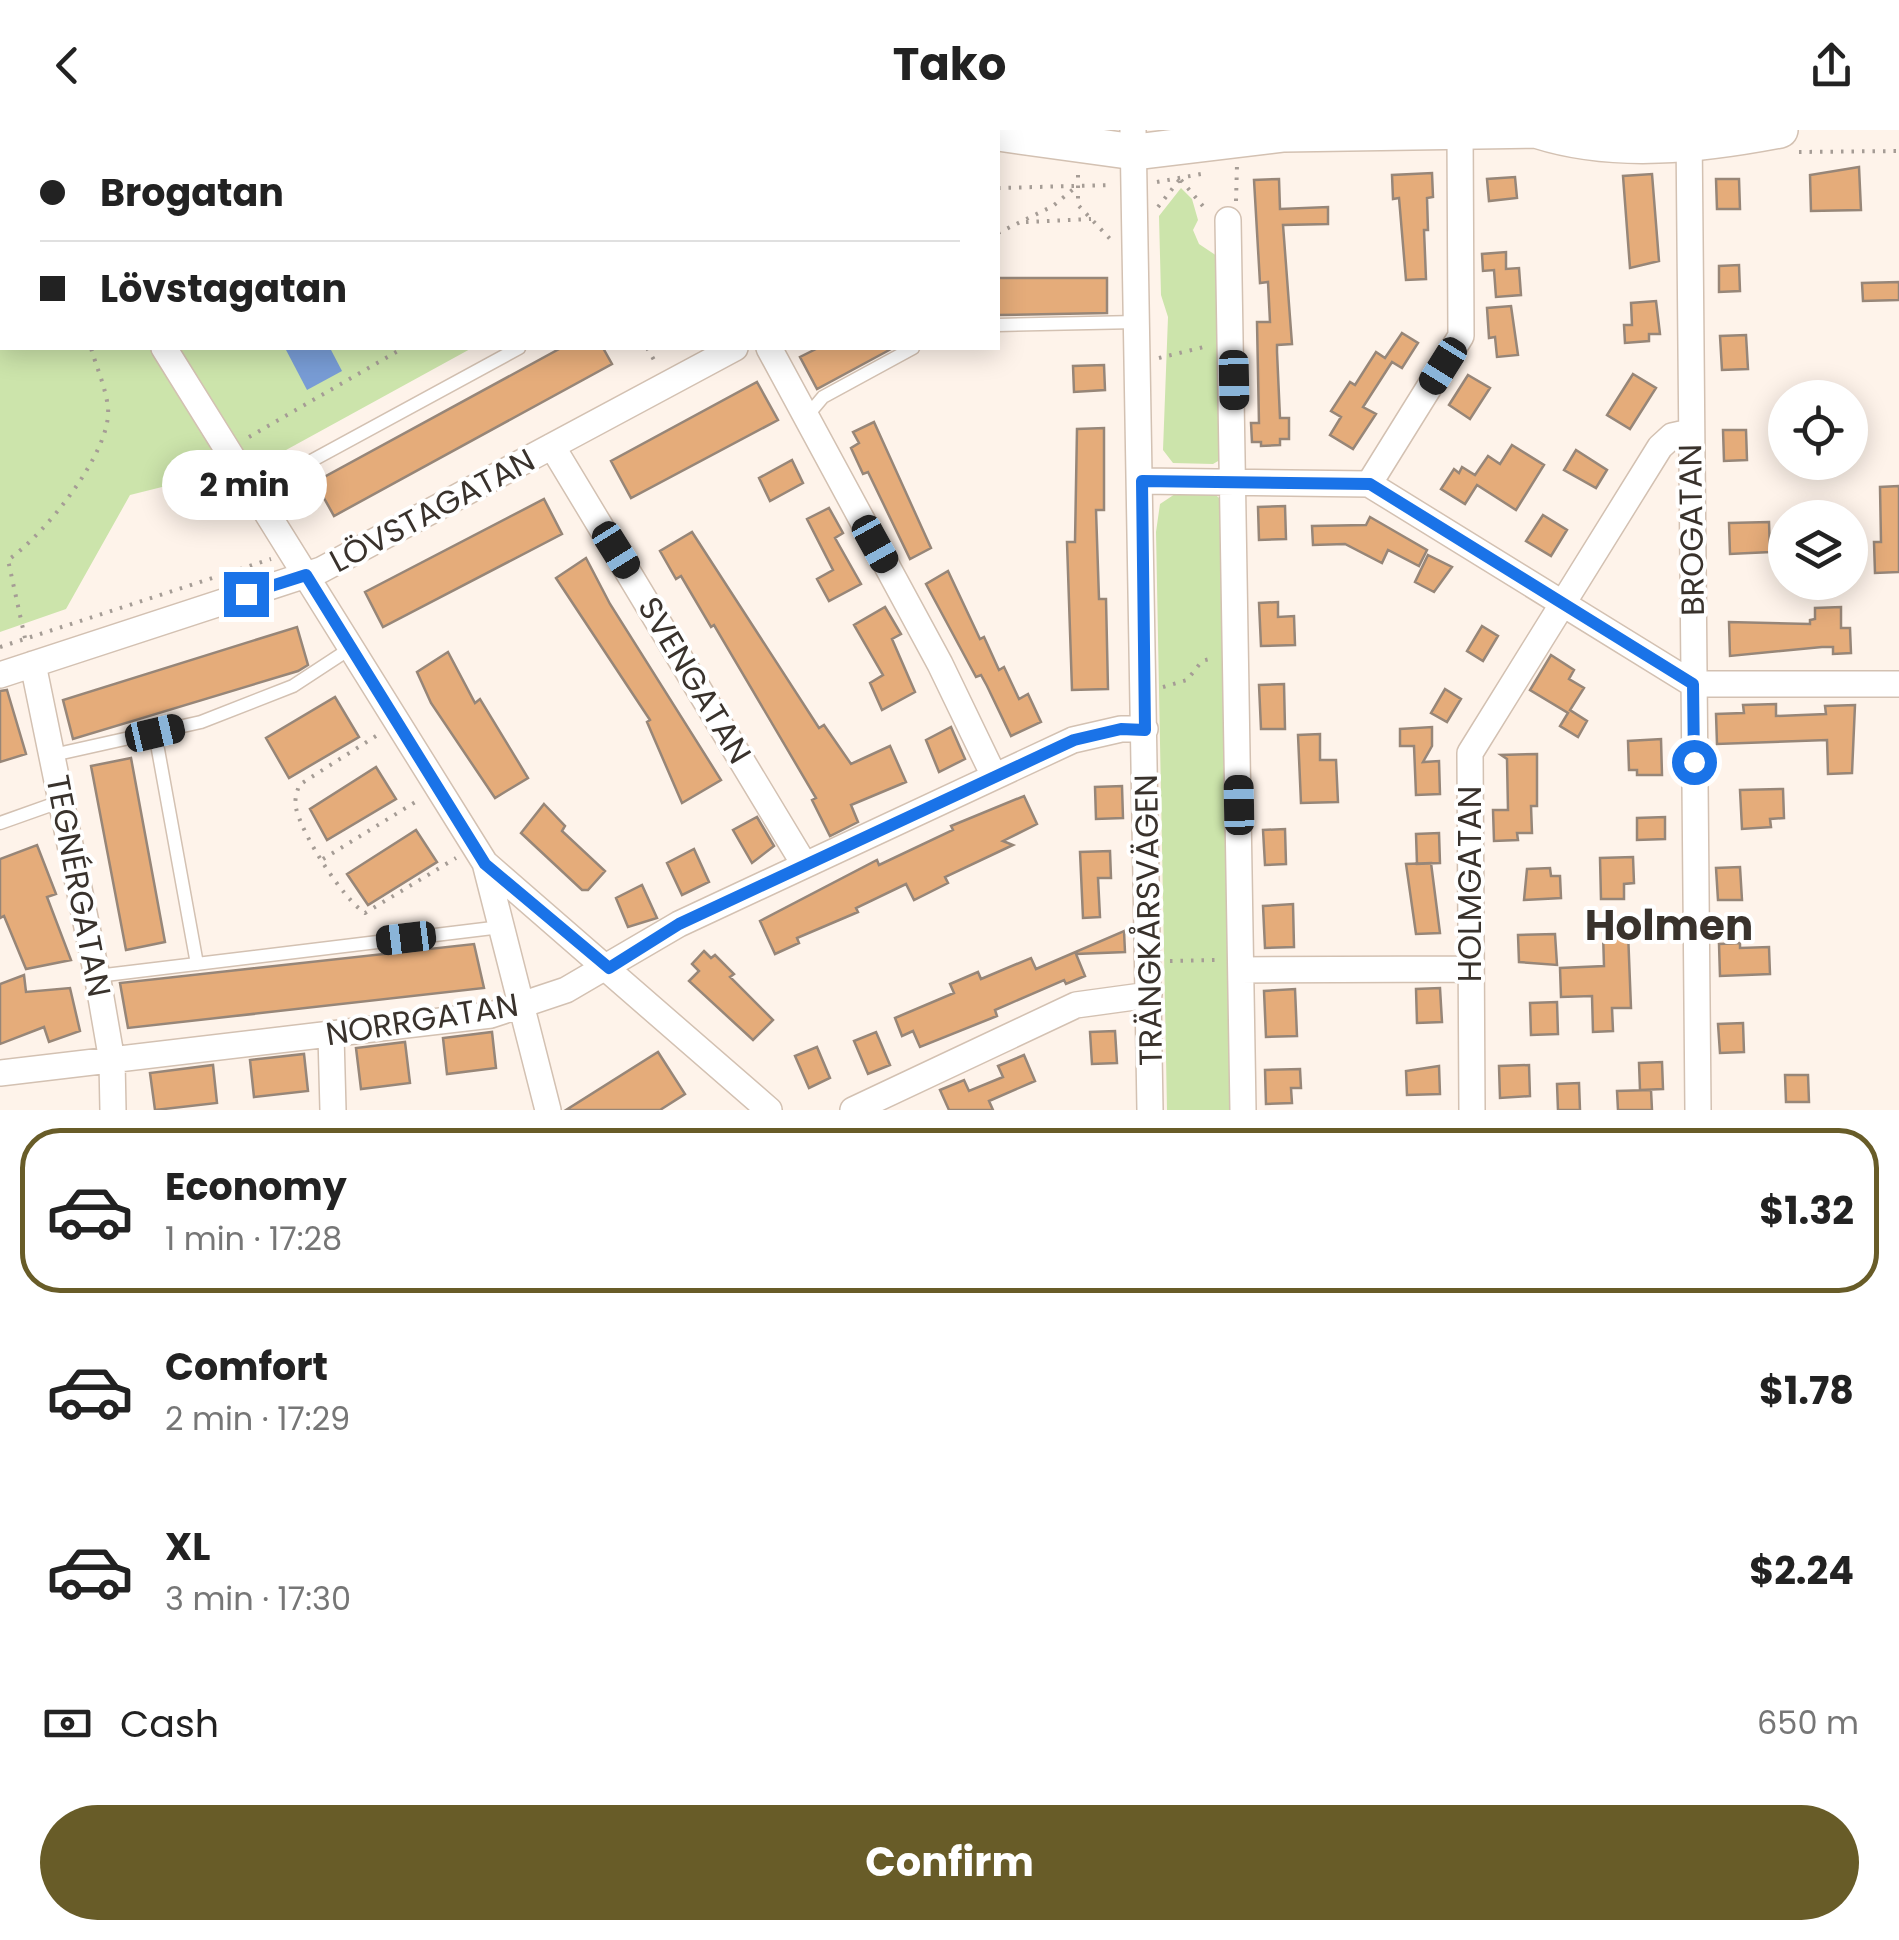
<!DOCTYPE html>
<meta charset="utf-8">
<style>
body{margin:0;font-family:Poppins,sans-serif;background:#f6f6f6;color:#222;height:100vh;display:flex;flex-direction:column;font-size:38px;white-space:nowrap}
*{box-sizing:border-box;margin:0}
p{font-size:32px;color:#767676}
.icon{flex:none;width:55px;height:55px;fill:none;stroke:currentColor;stroke-width:2;stroke-linecap:round;stroke-linejoin:round}
.map{position:relative;height:980px;overflow:hidden}
.panel{display:flex;flex-direction:column;background:#fff;flex:1}
.panel>*{flex:none}
.guide{position:absolute;left:0px;top:0px;width:1000px;height:220px;box-shadow:0 5px 25px #0003;display:grid;align-content:center;height:220px;padding:0 40px;background:#fff}
.buttons{position:absolute;left:1768px;top:250px;display:grid;gap:20px}
.buttons a{display:grid;place-items:center;width:100px;height:100px;border-radius:50%;background:#fff;box-shadow:0 5px 25px #0003;font-size:50px}
.end{position:absolute;width:45px;height:45px;margin:-22px;border:12px solid #1a73e8;background:#fff;box-shadow:0 0 0 5px #fff}
.from{border-radius:50%}
.bubble{position:absolute;height:70px;border-radius:35px;background:#fff;box-shadow:0 5px 25px #0003;font-size:32px;font-weight:700;line-height:70px;text-align:center}
.car{position:absolute;width:30px;height:60px;margin:-30px -15px;border-radius:12px;box-shadow:0 0 8px 2px #0007;background:linear-gradient(#222 24%,#8ab4d8 0 40%,#222 0 76%,#8ab4d8 0 86%,#222 0)}
.guide b{display:flex;align-items:center;gap:35px;height:95px;font-size:38px}
.guide b+b{border-top:2px solid #e0e0e0}
.guide i{width:25px;height:25px;background:#222}
ul{padding:18px 0 0;list-style:none}
li{display:flex;align-items:center;gap:30px;height:165px;margin:0 20px 15px;padding:0 20px;border:5px solid transparent;border-radius:40px}
li div{flex:1}
li b{display:block;font-size:38px}
li em{font-style:normal;font-weight:700}
li.current{border-color:#685c28}
li>.icon{width:90px;height:90px;stroke-width:1.5}
.pay{display:flex;align-items:center;gap:25px;height:110px;padding:0 40px;font-size:38px}
.pay p{margin-inline-start:auto}
.button{display:flex;gap:20px;margin-top:auto;padding:20px 40px}
.button a{flex:1;height:115px;border-radius:60px;background:#685c28;color:#fff;font-size:40px;font-weight:700;line-height:115px;text-align:center}
header{display:flex;justify-content:space-between;align-items:center;height:130px;padding:0 40px;background:#fff;font-size:45px;font-weight:700}
.map>svg:first-child{display:block}
.green{fill:#cce4ab}
.water{fill:#789cd5}
.building{fill:#e5ac7a;stroke:#978678;stroke-width:2.5}
.lines{fill:none;stroke-linecap:round;stroke-linejoin:round}
.service-casing{stroke:#d3c1b2;stroke-width:15}
.minor-casing{stroke:#d3c1b2;stroke-width:28}
.secondary-casing{stroke:#d3c1b2;stroke-width:38}
.path{stroke:#a59c95;stroke-width:4;stroke-dasharray:2.5 8;stroke-linecap:butt}
.service{stroke:#fff;stroke-width:12}
.minor{stroke:#fff;stroke-width:25}
.secondary{stroke:#fff;stroke-width:35}
.route{stroke:#1a73e8;stroke-width:12}
.labels{text-anchor:middle;dominant-baseline:central;stroke-width:8;stroke-linejoin:round;paint-order:stroke}
.street-label{font-size:32px;fill:#39322c;stroke:#fff}
.district-label{font-size:42px;font-weight:bold;fill:#39322c;stroke:#fff}
</style>
<header><svg class="icon" aria-label="back" viewBox="0 0 24 24"><path d="M15 5l-7 7 7 7"/></svg>Tako<svg class="icon" aria-label="share" viewBox="0 0 24 24"><path d="M12 15V3M7 8l5-5 5 5M5 13v7h14v-7"/></svg></header>
<div class="map">
<svg width="1899" height="980" viewBox="0 0 1899 980">
<rect width="100%" height="100%" fill="#fef3ea"/>
<path class="green" d="M 1181,58 L 1192,69 L 1198,90 L 1193,100 L 1199,114 L 1223,130 L 1225,327 L 1213,334 L 1173,333 L 1163,320 L 1168,187 L 1161,165 L 1159,86 Z
M 0,171 L 2,218 L 472,218 L 266,331 L 130,365 L 66,479 L 0,502 Z
M 1214,363 L 1226,375 L 1236,980 L 1167,980 L 1156,402 L 1160,374 L 1175,364 Z"/>
<path class="water" d="M 285,218 L 330,218 L 342,241 L 307,260 Z"/>
<path class="building" d="M 1859,37 L 1861,80 L 1811,81 L 1810,45 Z
M 1432,43 L 1433,67 L 1427,68 L 1428,100 L 1424,100 L 1426,149 L 1406,150 L 1399,68 L 1393,69 L 1392,45 Z
M 1652,44 L 1659,131 L 1630,138 L 1623,46 Z
M 1515,47 L 1517,68 L 1489,71 L 1487,49 Z
M 1279,49 L 1280,79 L 1328,77 L 1328,94 L 1283,95 L 1292,214 L 1277,215 L 1277,222 L 1280,288 L 1289,288 L 1289,309 L 1280,309 L 1280,315 L 1261,316 L 1261,312 L 1252,312 L 1251,293 L 1259,293 L 1257,192 L 1270,192 L 1268,152 L 1260,153 L 1254,50 Z
M 1716,49 L 1739,49 L 1740,79 L 1717,79 Z
M 1506,122 L 1506,139 L 1519,138 L 1521,165 L 1496,167 L 1494,140 L 1483,141 L 1482,124 Z
M 1739,135 L 1740,161 L 1719,162 L 1719,136 Z
M 998,148 L 1107,148 L 1107,183 L 998,185 Z
M 1899,152 L 1899,170 L 1863,171 L 1862,153 Z
M 1656,171 L 1660,204 L 1649,204 L 1649,211 L 1625,213 L 1624,195 L 1632,195 L 1631,173 Z
M 1511,176 L 1518,225 L 1497,227 L 1495,207 L 1489,208 L 1487,178 Z
M 1402,203 L 1418,213 L 1402,238 L 1392,232 L 1363,277 L 1376,284 L 1353,319 L 1330,305 L 1341,287 L 1331,281 L 1350,252 L 1355,255 L 1376,222 L 1385,228 Z
M 1746,205 L 1748,239 L 1722,240 L 1720,206 Z
M 561,218 L 603,218 L 612,234 L 334,386 L 315,352 Z
M 818,218 L 893,218 L 817,259 L 800,227 Z
M 1104,235 L 1105,260 L 1074,262 L 1073,236 Z
M 1633,244 L 1656,258 L 1630,299 L 1607,285 Z
M 1468,245 L 1490,258 L 1470,289 L 1449,275 Z
M 757,252 L 778,290 L 631,368 L 611,331 Z
M 874,292 L 931,418 L 910,429 L 868,342 L 863,344 L 851,318 L 859,313 L 853,302 Z
M 1104,298 L 1104,380 L 1096,380 L 1099,469 L 1106,469 L 1108,559 L 1072,560 L 1067,412 L 1075,412 L 1077,299 Z
M 1723,300 L 1746,300 L 1747,330 L 1724,331 Z
M 1512,315 L 1544,335 L 1516,380 L 1477,355 L 1465,374 L 1441,359 L 1454,339 L 1459,343 L 1462,337 L 1475,345 L 1488,326 L 1500,334 Z
M 1576,320 L 1607,340 L 1596,358 L 1564,340 Z
M 792,330 L 803,353 L 770,371 L 759,348 Z
M 1899,356 L 1899,442 L 1875,443 L 1874,412 L 1881,412 L 1880,357 Z
M 544,369 L 562,404 L 383,497 L 365,462 Z
M 1285,376 L 1286,409 L 1259,410 L 1258,377 Z
M 829,378 L 843,403 L 835,408 L 861,454 L 829,471 L 817,449 L 833,440 L 807,389 Z
M 1543,385 L 1567,400 L 1551,426 L 1526,411 Z
M 1370,387 L 1427,420 L 1419,436 L 1388,420 L 1382,433 L 1345,414 L 1313,415 L 1312,396 L 1366,395 Z
M 1769,392 L 1770,422 L 1730,424 L 1729,393 Z
M 692,402 L 819,598 L 824,595 L 851,634 L 890,616 L 906,652 L 851,675 L 858,692 L 830,706 L 812,670 L 816,668 L 714,495 L 711,497 L 681,446 L 676,449 L 660,421 Z
M 1428,425 L 1452,437 L 1434,462 L 1415,452 Z
M 586,428 L 610,474 L 721,650 L 682,673 L 647,592 L 650,590 L 556,448 Z
M 948,441 L 980,509 L 984,507 L 999,540 L 1004,537 L 1019,569 L 1028,564 L 1041,592 L 1011,606 L 987,556 L 981,545 L 976,547 L 926,454 Z
M 1278,472 L 1278,487 L 1294,486 L 1295,515 L 1261,516 L 1259,473 Z
M 885,477 L 901,504 L 892,509 L 915,562 L 882,580 L 870,553 L 883,545 L 854,495 Z
M 1841,477 L 1841,498 L 1850,498 L 1851,523 L 1833,524 L 1833,517 L 1822,517 L 1730,526 L 1729,492 L 1810,494 L 1810,490 L 1815,489 L 1815,478 Z
M 1482,496 L 1498,506 L 1483,531 L 1467,521 Z
M 297,497 L 308,535 L 298,541 L 73,609 L 63,570 Z
M 448,522 L 475,573 L 480,569 L 528,648 L 495,668 L 431,573 L 417,542 Z
M 1551,525 L 1574,540 L 1569,549 L 1584,558 L 1570,580 L 1587,591 L 1578,607 L 1560,596 L 1568,583 L 1530,560 Z
M 1284,554 L 1285,599 L 1261,599 L 1259,555 Z
M 1445,559 L 1461,569 L 1447,592 L 1431,583 Z
M 7,560 L 26,624 L 0,632 L 0,561 Z
M 335,567 L 359,607 L 289,648 L 266,608 Z
M 1776,574 L 1776,586 L 1826,584 L 1825,576 L 1855,575 L 1852,643 L 1828,644 L 1827,610 L 1717,614 L 1716,584 L 1744,583 L 1743,575 Z
M 951,597 L 965,629 L 939,642 L 926,610 Z
M 1432,597 L 1432,616 L 1423,632 L 1439,631 L 1440,664 L 1416,665 L 1414,616 L 1400,616 L 1400,599 Z
M 1320,604 L 1320,630 L 1336,630 L 1338,672 L 1301,673 L 1298,605 Z
M 1661,609 L 1662,645 L 1637,645 L 1637,640 L 1629,640 L 1628,611 Z
M 1537,624 L 1537,676 L 1531,676 L 1532,703 L 1517,703 L 1518,710 L 1494,711 L 1493,680 L 1508,680 L 1507,629 L 1501,625 Z
M 131,628 L 165,812 L 126,820 L 91,636 Z
M 376,637 L 396,669 L 327,710 L 310,679 Z
M 1122,656 L 1123,688 L 1096,689 L 1095,657 Z
M 1783,659 L 1784,688 L 1770,689 L 1771,697 L 1742,699 L 1740,660 Z
M 1024,666 L 1037,694 L 1003,711 L 1013,715 L 945,747 L 948,753 L 914,770 L 906,754 L 856,778 L 858,782 L 797,808 L 799,813 L 775,824 L 760,791 L 877,730 L 879,735 L 953,700 L 951,696 Z
M 544,674 L 565,696 L 562,701 L 605,741 L 588,760 L 582,760 L 521,703 Z
M 757,687 L 774,716 L 752,733 L 733,700 Z
M 1665,687 L 1665,709 L 1637,710 L 1637,688 Z
M 1285,699 L 1286,734 L 1265,735 L 1263,700 Z
M 416,700 L 437,732 L 368,775 L 347,744 Z
M 1439,703 L 1440,733 L 1417,734 L 1416,704 Z
M 37,715 L 56,764 L 47,767 L 71,830 L 26,839 L 4,786 L 0,788 L 0,729 Z
M 694,719 L 709,752 L 682,765 L 667,733 Z
M 1110,721 L 1111,748 L 1098,748 L 1100,787 L 1083,788 L 1080,722 Z
M 1633,727 L 1634,753 L 1624,754 L 1624,769 L 1601,769 L 1600,728 Z
M 1431,733 L 1440,803 L 1416,804 L 1406,734 Z
M 1740,737 L 1742,770 L 1718,770 L 1716,738 Z
M 1550,738 L 1551,746 L 1560,746 L 1561,768 L 1524,770 L 1527,739 Z
M 642,755 L 657,788 L 628,797 L 616,768 Z
M 1293,774 L 1294,817 L 1265,818 L 1263,776 Z
M 1124,801 L 1125,822 L 1076,824 L 1085,846 L 1066,854 L 1064,850 L 995,880 L 997,886 L 920,917 L 913,901 L 902,906 L 895,888 L 954,863 L 950,854 L 978,842 L 981,849 L 1031,828 L 1036,839 Z
M 1628,802 L 1631,878 L 1612,878 L 1613,901 L 1593,902 L 1592,866 L 1561,867 L 1560,838 L 1604,836 L 1603,803 Z
M 1555,804 L 1557,835 L 1519,832 L 1518,805 Z
M 1740,813 L 1740,818 L 1769,817 L 1770,844 L 1720,846 L 1719,814 Z
M 474,814 L 484,858 L 128,898 L 120,853 Z
M 704,821 L 711,828 L 715,825 L 734,844 L 730,847 L 773,890 L 753,910 L 689,851 L 699,841 L 692,834 Z
M 24,845 L 26,862 L 70,858 L 80,901 L 49,912 L 44,897 L 0,914 L 0,854 Z
M 1440,858 L 1442,892 L 1417,893 L 1416,859 Z
M 1295,859 L 1297,906 L 1266,907 L 1264,861 Z
M 1557,872 L 1558,904 L 1531,905 L 1530,873 Z
M 1743,893 L 1744,922 L 1720,923 L 1718,894 Z
M 1115,901 L 1117,933 L 1092,934 L 1090,902 Z
M 492,902 L 496,938 L 447,944 L 443,908 Z
M 876,902 L 890,935 L 868,944 L 854,911 Z
M 405,912 L 410,953 L 361,959 L 356,918 Z
M 817,917 L 830,948 L 809,958 L 795,926 Z
M 658,922 L 685,964 L 660,980 L 566,980 Z
M 304,924 L 308,961 L 254,967 L 250,930 Z
M 1024,925 L 1035,951 L 989,971 L 993,980 L 949,980 L 940,960 L 964,950 L 969,961 L 1003,947 L 998,936 Z
M 1662,932 L 1663,959 L 1640,960 L 1639,933 Z
M 213,935 L 217,973 L 155,980 L 150,943 Z
M 1529,935 L 1530,966 L 1500,968 L 1499,936 Z
M 1439,936 L 1440,964 L 1407,965 L 1406,941 Z
M 1300,939 L 1301,958 L 1291,958 L 1292,973 L 1266,974 L 1265,940 Z
M 1785,945 L 1808,945 L 1809,972 L 1786,972 Z
M 1579,953 L 1580,980 L 1558,980 L 1557,954 Z
M 1651,960 L 1652,980 L 1618,980 L 1617,961 Z"/>
<g class="lines">
<g class="service-casing">
<path id="service" d="M 357,0 L 357,2
M 460,0 L 460,2
M 560,2 L 560,0
M 659,2 L 659,0
M 759,2 L 759,0
M 828,2 L 828,0
M 998,195 L 1137,192
M 807,286 L 823,267 L 913,218
M 254,362 L 519,218
M 155,603 L 197,834
M 53,625 L 201,592 L 293,556 L 351,518
M 0,693 L 62,671
M 97,846 L 501,797"/>
</g>
<g class="minor-casing">
<path id="minor" d="M 29,0 L 31,2
M 940,0 L 942,2
M 1133,0 L 1150,980
M 1689,0 L 1698,980
M 1228,90 L 1243,980
M 164,218 L 485,733 L 769,980
M 769,218 L 940,534 L 994,646
M 552,316 L 804,734
M 1142,351 L 1369,354 L 1693,554 L 1899,554
M 1369,354 L 1461,206 L 1460,0
M 33,534 L 99,856 L 112,931 L 113,980
M 0,545 L 321,440 L 735,218
M 485,733 L 548,980
M 1241,840 L 1469,839
M 331,905 L 333,980
M 0,943 L 491,885 L 566,860 L 679,794 L 1073,610 L 1121,599 L 1145,599
M 853,980 L 1076,875 L 1149,865
M 1472,980 L 1470,623 L 1660,317 L 1672,306 L 1690,302"/>
</g>
<g class="secondary-casing">
<path id="secondary" d="M 1539,1 C 1615,25 1702,15 1780,0
M 998,3 L 1135,22 L 1284,4 L 1544,0"/>
</g>
<path class="path" d="M 0,0 L 2,4
M 1799,22 L 1899,21
M 1078,45 L 1078,75 L 1112,111
M 1181,50 L 1207,81
M 1157,52 L 1201,44
M 998,58 L 1112,55
M 1236,71 L 1237,35
M 1158,77 L 1180,49
M 1026,92 L 1091,89
M 998,103 L 1053,76 L 1077,56
M 0,185 L 2,185
M 647,218 L 657,235
M 1159,228 L 1208,216
M 249,307 L 403,218
M 25,508 L 8,430 C 43,406 112,322 108,278 C 106,258 96,236 91,218
M 0,517 L 271,429
M 1163,557 L 1187,550 L 1202,531 L 1213,528
M 376,606 L 299,655 C 297,663 294,670 296,678 C 302,705 343,769 365,783 L 456,728
M 323,729 L 417,671
M 1170,831 L 1216,830"/>
<use href="#service" class="service"/>
<use href="#minor" class="minor"/>
<use href="#secondary" class="secondary"/>
</g>
<g class="lines">
<path class="route" d="M 246,464 L 306,445 L 485,734 L 609,838 L 679,794 L 1074,610 L 1121,599 L 1145,600 L 1142,351 L 1370,354 L 1693,554 L 1694,632"/>
</g>
<g class="labels">
<g class="street-label">
<text transform="translate(432 380) rotate(-28)">LÖVSTAGATAN</text>
<text transform="translate(1691 400) rotate(-91)">BROGATAN</text>
<text transform="translate(695 550) rotate(59)">SVENGATAN</text>
<text transform="translate(1469 754) rotate(-90)">HOLMGATAN</text>
<text transform="translate(79 756) rotate(79)">TEGNÉRGATAN</text>
<text transform="translate(1148 790) rotate(-91)">TRÄNGKÅRSVÄGEN</text>
<text transform="translate(422 889) rotate(-9)">NORRGATAN</text>
</g>
<g class="district-label">
<text x="1669" y="795">Holmen</text>
</g>
</g>
</svg>
<div class="buttons">
<a><svg class="icon" aria-label="locate" viewBox="0 0 24 24"><circle cx="12" cy="12" r="6"/><path d="M12 2v4M12 18v4M2 12h4M18 12h4"/></svg></a>
<a><svg class="icon" aria-label="layers" viewBox="0 0 24 24"><path d="M12 4l9 5-9 5-9-5zM3 14l9 5 9-5"/></svg></a>
</div>
<i class="end from" style="left:1694px;top:632px"></i>
<i class="end" style="left:246px;top:464px"></i>
<div class="bubble" style="left:162px;top:320px;width:165px">2 min</div>
<i class="car" style="left:1443px;top:236px;rotate:212deg"></i>
<i class="car" style="left:1234px;top:250px;rotate:179deg"></i>
<i class="car" style="left:875px;top:414px;rotate:151deg"></i>
<i class="car" style="left:616px;top:420px;rotate:148deg"></i>
<i class="car" style="left:155px;top:603px;rotate:77deg"></i>
<i class="car" style="left:1239px;top:675px;rotate:359deg"></i>
<i class="car" style="left:406px;top:808px;rotate:263deg"></i>
<div class="guide">
<b><i class="from"></i>Brogatan</b>
<b><i></i>Lövstagatan</b>
</div>
</div>
<section class="panel">
<ul>
<li class="current"><svg class="icon" aria-label="car" viewBox="0 0 24 24"><path d="M5 17H2v-5l4-1 3-4h7l3 4 3 1v5h-3M9 17h6M6 11h13"/><circle cx="7" cy="17" r="2"/><circle cx="17" cy="17" r="2"/></svg><div><b>Economy</b><p>1 min · 17:28</p></div><em>$1.32</em></li>
<li><svg class="icon" aria-label="car" viewBox="0 0 24 24"><path d="M5 17H2v-5l4-1 3-4h7l3 4 3 1v5h-3M9 17h6M6 11h13"/><circle cx="7" cy="17" r="2"/><circle cx="17" cy="17" r="2"/></svg><div><b>Comfort</b><p>2 min · 17:29</p></div><em>$1.78</em></li>
<li><svg class="icon" aria-label="car" viewBox="0 0 24 24"><path d="M5 17H2v-5l4-1 3-4h7l3 4 3 1v5h-3M9 17h6M6 11h13"/><circle cx="7" cy="17" r="2"/><circle cx="17" cy="17" r="2"/></svg><div><b>XL</b><p>3 min · 17:30</p></div><em>$2.24</em></li>
</ul>
<div class="pay"><svg class="icon" aria-label="cash" viewBox="0 0 24 24"><path d="M3 7h18v10H3z"/><circle cx="12" cy="12" r="2"/></svg>Cash<p>650 m</p></div>
<div class="button"><a>Confirm</a></div>
</section>
